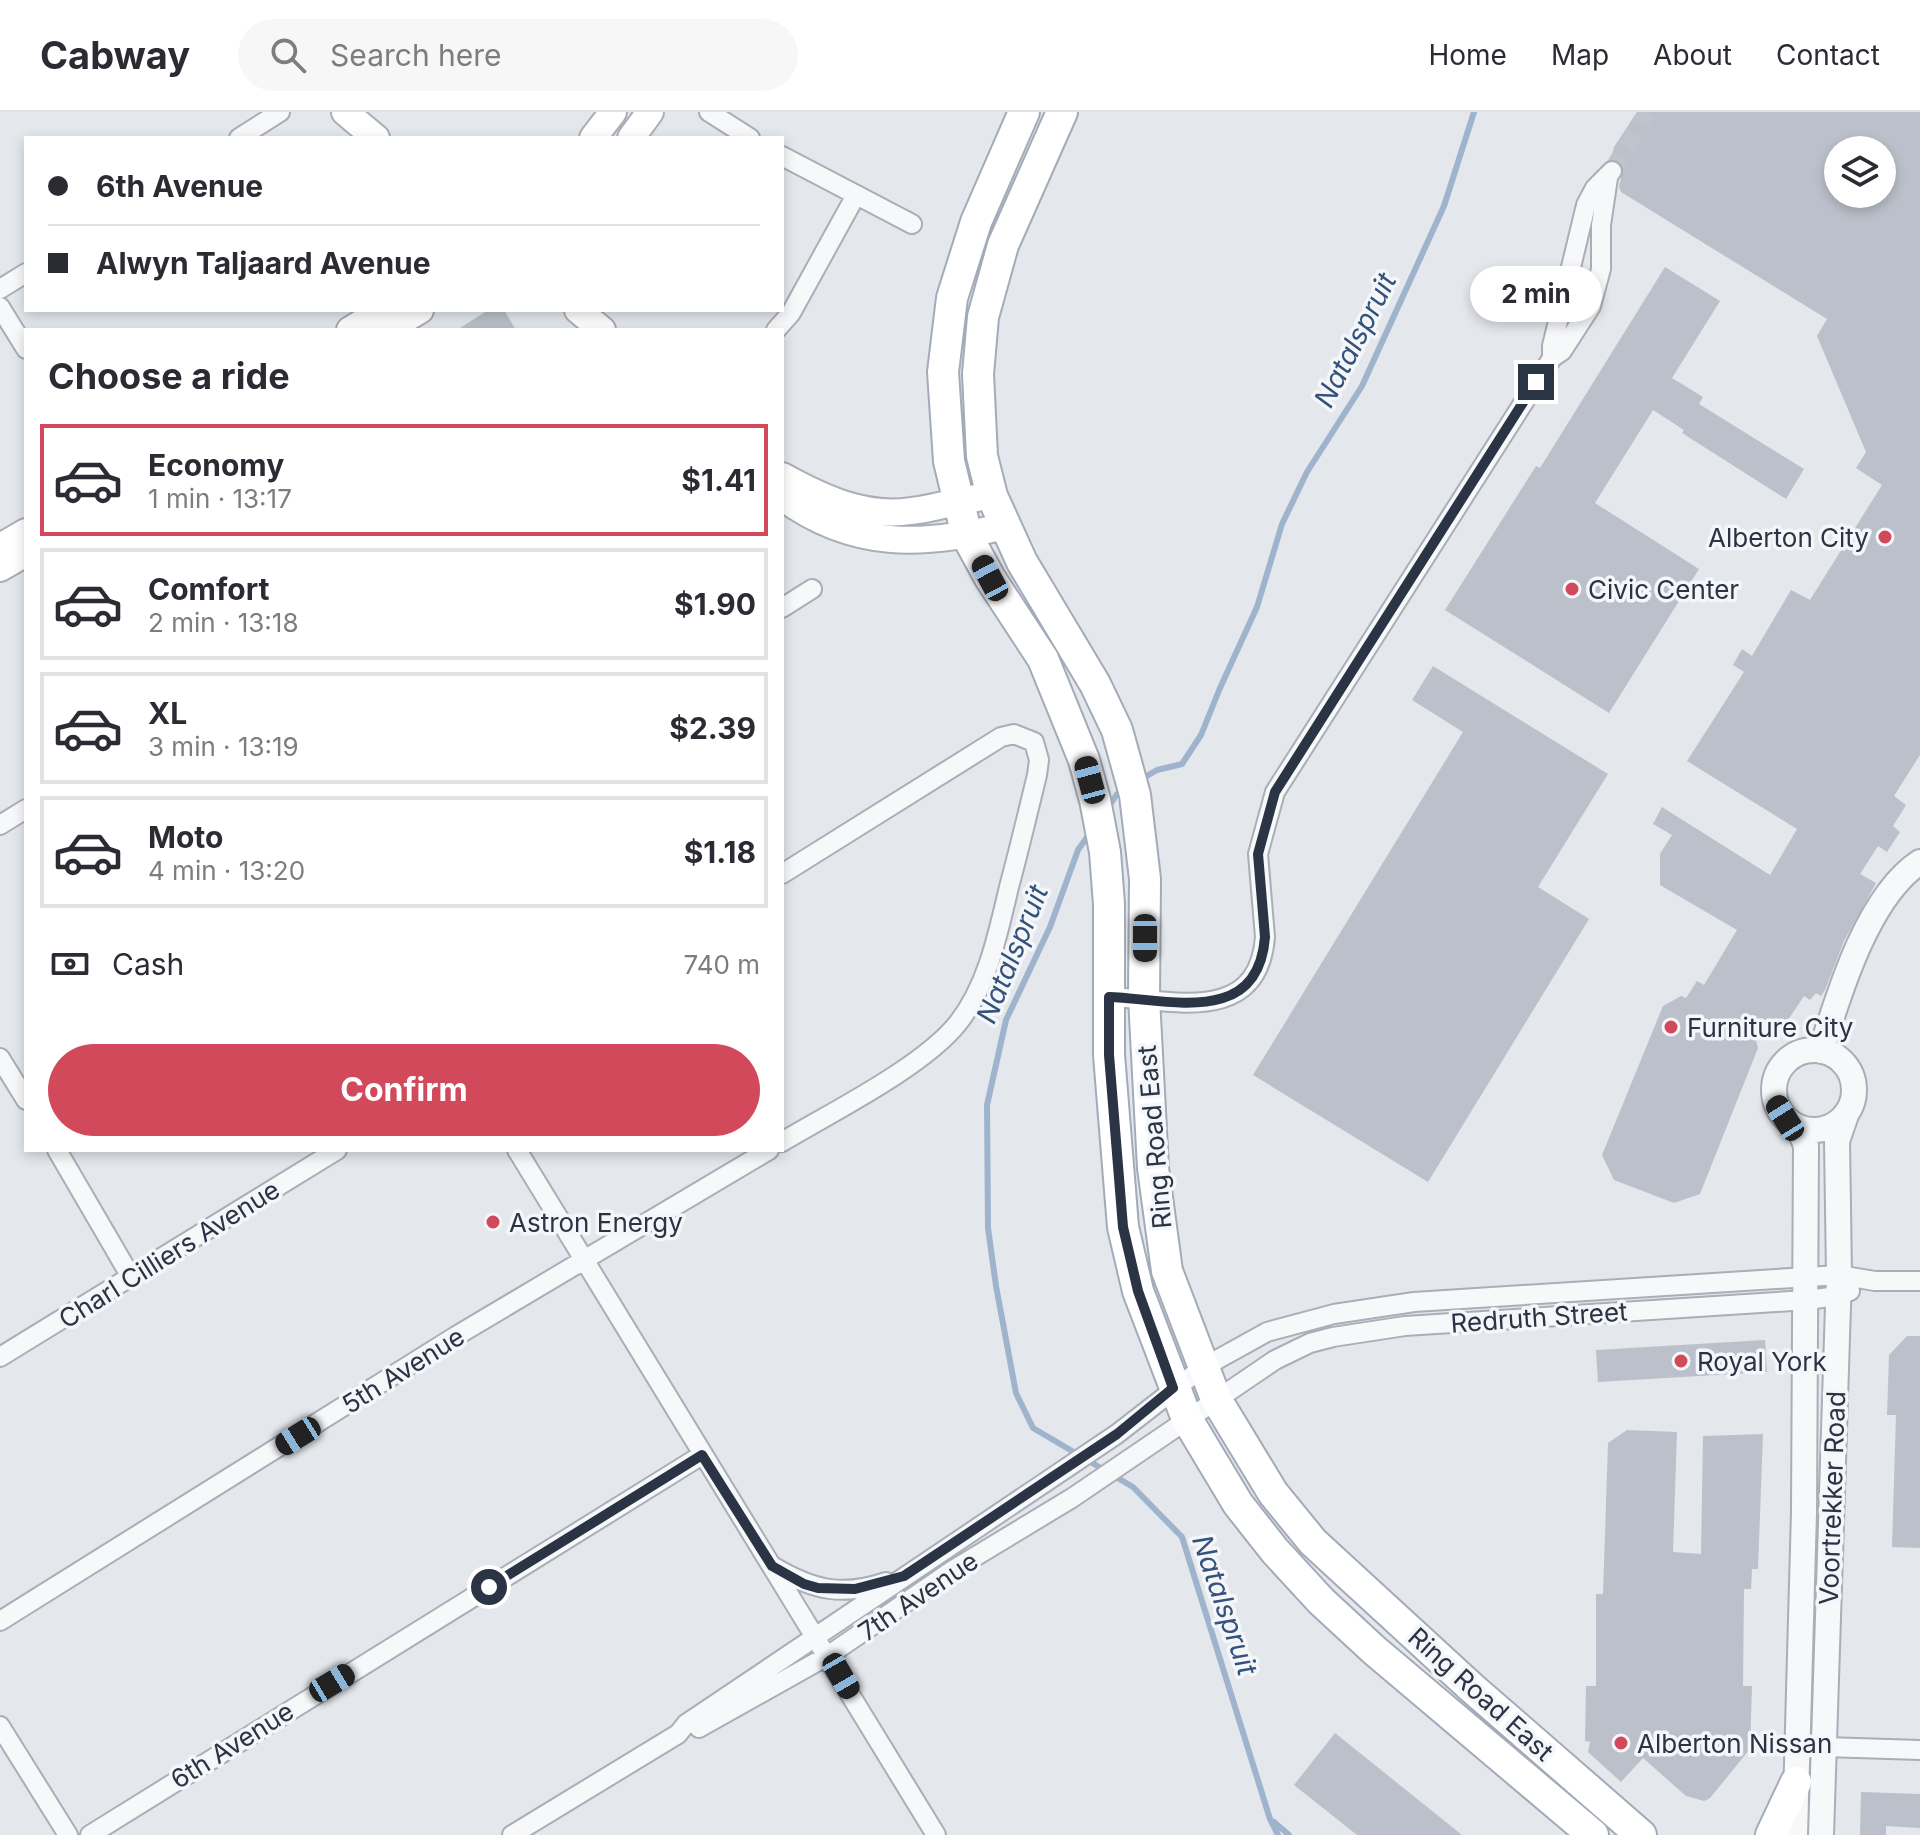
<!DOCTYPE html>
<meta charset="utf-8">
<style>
body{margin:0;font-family:Inter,sans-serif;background:#f7f7f7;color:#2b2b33;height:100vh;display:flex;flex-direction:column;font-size:30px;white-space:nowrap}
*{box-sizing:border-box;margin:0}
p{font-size:26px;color:#7c7c81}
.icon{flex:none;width:44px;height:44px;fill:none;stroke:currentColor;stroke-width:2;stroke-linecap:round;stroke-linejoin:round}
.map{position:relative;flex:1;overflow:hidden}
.drawer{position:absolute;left:24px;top:216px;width:760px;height:824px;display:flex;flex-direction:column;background:#fff;border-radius:0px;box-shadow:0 4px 12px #0003}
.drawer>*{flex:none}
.banner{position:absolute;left:24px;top:24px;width:760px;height:176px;border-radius:0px;box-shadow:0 4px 12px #0003;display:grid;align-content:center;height:176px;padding:0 24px;background:#fff}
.tools{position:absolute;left:1824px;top:24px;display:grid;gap:16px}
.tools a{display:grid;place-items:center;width:72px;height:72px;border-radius:50%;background:#fff;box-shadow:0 4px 12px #0003;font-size:40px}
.end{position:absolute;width:36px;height:36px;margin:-18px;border:10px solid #2b3445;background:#fff;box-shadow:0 0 0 4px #fff}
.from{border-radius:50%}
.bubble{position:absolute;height:56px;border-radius:28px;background:#fff;box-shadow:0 4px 12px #0003;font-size:26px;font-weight:700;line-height:56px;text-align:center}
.car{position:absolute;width:24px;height:48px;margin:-24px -12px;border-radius:10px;box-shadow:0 0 6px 2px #0007;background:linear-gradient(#222 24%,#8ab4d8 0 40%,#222 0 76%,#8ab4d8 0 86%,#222 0)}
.banner b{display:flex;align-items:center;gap:28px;height:76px;font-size:30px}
.banner b+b{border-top:2px solid #e1e1e2}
.banner i{width:20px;height:20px;background:#2b2b33}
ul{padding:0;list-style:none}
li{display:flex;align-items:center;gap:24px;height:112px;margin:0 16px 12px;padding:0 8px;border:4px solid #e1e1e2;border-radius:0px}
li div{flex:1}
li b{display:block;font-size:30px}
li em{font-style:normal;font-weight:700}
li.on{border-color:#d1495b}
li>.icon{width:72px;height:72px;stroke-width:1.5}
h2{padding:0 24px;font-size:36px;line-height:96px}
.pay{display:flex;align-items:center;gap:20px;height:88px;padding:0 24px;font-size:30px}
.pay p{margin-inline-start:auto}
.primary-button{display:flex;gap:16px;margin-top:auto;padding:16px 24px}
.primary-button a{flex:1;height:92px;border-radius:48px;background:#d1495b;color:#fff;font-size:32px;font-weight:700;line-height:92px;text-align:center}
header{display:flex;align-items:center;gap:48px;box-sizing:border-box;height:112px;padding:0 40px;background:#fff;border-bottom:2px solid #e1e1e2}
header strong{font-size:38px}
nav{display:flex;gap:44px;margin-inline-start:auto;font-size:28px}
.search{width:560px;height:72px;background:#f7f7f7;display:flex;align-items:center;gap:20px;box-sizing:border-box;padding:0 28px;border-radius:44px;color:#7c7c81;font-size:30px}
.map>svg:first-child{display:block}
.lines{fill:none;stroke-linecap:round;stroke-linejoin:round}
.stream{stroke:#9fb4cc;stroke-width:6}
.building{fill:#bbc0ca;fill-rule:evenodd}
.minor-tunnel{stroke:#bfc3cb;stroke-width:18;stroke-dasharray:18 9;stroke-linecap:butt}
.minor-casing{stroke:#a9aeb7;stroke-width:22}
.tertiary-casing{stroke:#a9aeb7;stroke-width:28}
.secondary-casing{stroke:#a9aeb7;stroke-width:30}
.primary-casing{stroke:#a3abb8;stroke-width:34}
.minor{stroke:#f7f8fa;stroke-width:18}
.tertiary{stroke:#f7f8fa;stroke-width:24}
.secondary{stroke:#fff;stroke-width:26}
.primary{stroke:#fff;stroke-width:30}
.route{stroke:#2b3445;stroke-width:10}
.poi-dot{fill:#d1495b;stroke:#f4f6f9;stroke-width:3}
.labels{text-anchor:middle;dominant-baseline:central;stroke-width:7;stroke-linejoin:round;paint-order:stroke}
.poi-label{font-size:26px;fill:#2b3445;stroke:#f4f6f9;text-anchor:start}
.street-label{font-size:26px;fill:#2b3445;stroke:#f4f6f9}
.water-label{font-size:28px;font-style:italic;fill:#34527a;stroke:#f4f6f9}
</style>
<header>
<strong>Cabway</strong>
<div class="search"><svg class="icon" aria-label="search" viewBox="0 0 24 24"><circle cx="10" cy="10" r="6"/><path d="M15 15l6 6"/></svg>Search here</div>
<nav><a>Home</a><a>Map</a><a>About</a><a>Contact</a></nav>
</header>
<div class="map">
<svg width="1920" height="1723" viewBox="0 0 1920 1723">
<rect width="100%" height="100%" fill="#e4e7ec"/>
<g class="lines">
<path class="stream" d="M 1140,668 L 1157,658 L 1182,652 L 1201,623 L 1220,576 L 1257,495 L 1282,412 L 1307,360 L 1362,274 L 1444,94 L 1474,0
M 1108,696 L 1117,682 L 1124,678
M 1090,721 L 1078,738 L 1050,815 L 1006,908 L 987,993 L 988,1116 L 996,1174 L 1016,1281 L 1033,1316 L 1133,1375 L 1182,1425 L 1270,1707 L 1278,1723
M 1274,1710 L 1289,1723"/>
</g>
<path class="building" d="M 1637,0 L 1920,0 L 1920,643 L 1894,684 L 1906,693 L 1893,714 L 1900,720 L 1887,740 L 1878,734 L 1860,762 L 1876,771 L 1844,829 L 1825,878 L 1821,884 L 1816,881 L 1810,888 L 1804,884 L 1780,920 L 1751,908 L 1758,936 L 1700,1082 L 1674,1091 L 1614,1068 L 1602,1043 L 1663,894 L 1681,884 L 1686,886 L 1697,869 L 1704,873 L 1737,818 L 1660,773 L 1660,742 L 1672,723 L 1653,712 L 1662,695 L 1770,763 L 1797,717 L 1687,649 L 1744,560 L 1733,553 L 1742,537 L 1752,544 L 1791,478 L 1810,488 L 1882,373 L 1856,356 L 1866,340 L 1817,224 L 1827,207 L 1621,80 L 1619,75 L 1623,55 L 1620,50 L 1611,47 L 1614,35 ZM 1838,38 L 1882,38 L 1882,82 L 1838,82 Z
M 1665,155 L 1720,189 L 1672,266 L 1703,285 L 1699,292 L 1804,357 L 1786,387 L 1682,321 L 1684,318 L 1653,298 L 1595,391 L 1699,457 L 1609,601 L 1445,498 L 1536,354 L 1540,356 Z
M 488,198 L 504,198 L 516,218 L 457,218 Z
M 1433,554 L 1608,662 L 1538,775 L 1589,807 L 1428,1070 L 1253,963 L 1463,620 L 1412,588 Z
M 1907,1224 L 1920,1224 L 1920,1436 L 1892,1435 L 1896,1303 L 1887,1303 L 1889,1243 Z
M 1765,1228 L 1767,1260 L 1598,1270 L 1596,1238 Z
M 1627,1318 L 1677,1320 L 1673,1440 L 1701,1442 L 1703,1324 L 1763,1322 L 1758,1457 L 1752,1457 L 1751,1477 L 1744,1477 L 1743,1574 L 1752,1574 L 1750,1637 L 1710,1686 L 1704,1689 L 1686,1684 L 1643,1646 L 1621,1670 L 1588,1640 L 1590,1630 L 1585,1629 L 1586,1574 L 1596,1574 L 1596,1482 L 1603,1482 L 1608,1331 Z
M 1335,1621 L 1462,1723 L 1357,1723 L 1294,1673 Z
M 1861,1680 L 1920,1682 L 1920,1716 L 1886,1714 L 1886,1723 L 1860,1723 Z"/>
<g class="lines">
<path class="minor-tunnel" d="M 1612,59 L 1648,0"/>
<g class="minor-casing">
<path id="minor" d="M 709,0 L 750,26
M 239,26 L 280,0
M 782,44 L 912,112
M 0,177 L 26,161
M 0,195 L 26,237
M 776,218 L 791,201 L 856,83
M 1552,246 L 1552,234 L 1586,93 L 1595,76 L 1612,59
M 782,496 L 812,477
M 0,713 L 26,697
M 782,762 L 1001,625 L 1014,622 L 1034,630 L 1039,648 L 1037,663 C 1028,700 1019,738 1009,775 C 998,821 988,873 958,911 C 923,955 832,1000 782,1030
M 1109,885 C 1169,887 1258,915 1265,825 L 1258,742 L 1275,680 L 1552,246 L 1562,239 L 1591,194 L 1601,157 L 1601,113 L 1608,66
M 0,946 L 26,988
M 57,1038 L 131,1165
M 517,1038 L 936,1723
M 0,1245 L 337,1038
M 774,1455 C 813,1478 842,1485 886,1470
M 0,1509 L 456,1224 L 769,1038
M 0,1614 L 68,1723
M 699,1616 L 829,1543 L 953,1458 L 1072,1386 L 1275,1248 L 1310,1231 L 1333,1225 L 1405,1214 L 1807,1188 L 1838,1184 L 1850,1179
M 1799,1637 L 1825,1635 L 1920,1638
M 90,1723 L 702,1343
M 512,1723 L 678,1622 L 686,1612 L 1117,1322 L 1202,1256 L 1267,1220 L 1334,1202 L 1414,1190 L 1839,1163 L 1875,1169 L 1920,1169"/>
</g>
<g class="tertiary-casing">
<path id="tertiary" d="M1774 978a40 40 0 1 1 80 0a40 40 0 1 1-80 0Z
M 1821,939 C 1839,881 1868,784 1920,750
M 1795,1723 L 1804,1400 L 1806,1034 L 1799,1016
M 1821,1723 L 1839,1163 L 1837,1029 L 1846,1003"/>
</g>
<g class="secondary-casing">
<path id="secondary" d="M 345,0 L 376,26
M 593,26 L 613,0
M 631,26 L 650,0
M 578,198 L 602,218
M 350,218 L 383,198
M 386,218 L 420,198
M 782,364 C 822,386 864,406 911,399 C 933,397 955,389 977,386
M 782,385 C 852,437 923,435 1004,414
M 0,435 L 26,420
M 0,456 L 26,441"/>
</g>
<g class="primary-casing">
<path id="primary" d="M 1024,0 L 976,110 L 952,186 L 943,260 L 949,349 L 967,424 L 990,466 L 1043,547 L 1084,648 L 1095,688 L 1105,740 L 1109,792 L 1109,943 L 1123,1115 L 1138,1179 L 1187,1307 L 1238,1392 L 1275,1439 L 1321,1489 L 1374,1538 L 1593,1723
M 1062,0 L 1003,133 L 983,205 L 978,262 L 982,344 L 992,384 L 1022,450 L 1095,572 L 1117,618 L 1135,683 L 1145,767 L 1144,886 L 1153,1056 L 1167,1159 L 1216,1287 L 1273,1381 L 1313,1430 L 1472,1576 L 1641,1723
M 1771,1723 L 1796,1670"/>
</g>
<use href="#minor" class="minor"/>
<use href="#tertiary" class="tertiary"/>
<use href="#secondary" class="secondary"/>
<use href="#primary" class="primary"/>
</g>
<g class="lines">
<path class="route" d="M 489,1475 L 702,1343 L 772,1454 L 804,1472 L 818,1476 L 855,1477 L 904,1464 L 1117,1322 L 1173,1276 L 1138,1179 L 1123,1115 L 1109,943 L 1109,885 C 1169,887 1258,915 1265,825 L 1258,742 L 1275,680 L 1536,270"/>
</g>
<g class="poi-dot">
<circle cx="1885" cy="425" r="8"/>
<circle cx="1572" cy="477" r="8"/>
<circle cx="1671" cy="915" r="8"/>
<circle cx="493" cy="1110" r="8"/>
<circle cx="1681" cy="1249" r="8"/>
<circle cx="1621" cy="1631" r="8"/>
</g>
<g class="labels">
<g class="poi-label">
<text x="1869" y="425" text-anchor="end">Alberton City</text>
<text x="1588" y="477">Civic Center</text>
<text x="1687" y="915">Furniture City</text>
<text x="509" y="1110">Astron Energy</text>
<text x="1697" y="1249">Royal York</text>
<text x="1637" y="1631">Alberton Nissan</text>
</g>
<g class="street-label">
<text transform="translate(1154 1025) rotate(-95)">Ring Road East</text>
<text transform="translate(169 1142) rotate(-32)">Charl Cilliers Avenue</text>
<text transform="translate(1539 1205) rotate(-4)">Redruth Street</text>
<text transform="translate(403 1258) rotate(-32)">5th Avenue</text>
<text transform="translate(1832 1386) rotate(-88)">Voortrekker Road</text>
<text transform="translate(918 1484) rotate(-34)">7th Avenue</text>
<text transform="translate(1481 1582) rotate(42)">Ring Road East</text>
<text transform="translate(232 1633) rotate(-32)">6th Avenue</text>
</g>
<g class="water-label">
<text transform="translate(1355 228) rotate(-63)">Natalspruit</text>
<text transform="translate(1012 842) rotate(-68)">Natalspruit</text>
<text transform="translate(1225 1493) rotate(71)">Natalspruit</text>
</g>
</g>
</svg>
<div class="tools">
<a><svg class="icon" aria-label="layers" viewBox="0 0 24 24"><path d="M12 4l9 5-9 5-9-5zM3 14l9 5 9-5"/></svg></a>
</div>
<i class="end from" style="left:489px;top:1475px"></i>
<i class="end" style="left:1536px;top:270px"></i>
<div class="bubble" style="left:1470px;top:154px;width:132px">2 min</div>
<i class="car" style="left:990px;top:466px;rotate:332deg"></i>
<i class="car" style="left:1090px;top:668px;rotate:345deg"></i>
<i class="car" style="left:1145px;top:826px;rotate:180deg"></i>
<i class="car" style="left:1785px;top:1006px;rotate:328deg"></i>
<i class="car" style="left:298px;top:1324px;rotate:238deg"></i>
<i class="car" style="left:841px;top:1564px;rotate:150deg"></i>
<i class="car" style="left:332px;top:1571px;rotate:59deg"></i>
<div class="banner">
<b><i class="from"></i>6th Avenue</b>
<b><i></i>Alwyn Taljaard Avenue</b>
</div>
<section class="drawer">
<h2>Choose a ride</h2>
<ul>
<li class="on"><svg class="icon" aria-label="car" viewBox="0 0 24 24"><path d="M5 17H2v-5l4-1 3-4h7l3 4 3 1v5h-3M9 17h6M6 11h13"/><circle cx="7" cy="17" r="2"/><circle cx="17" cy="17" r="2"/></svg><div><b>Economy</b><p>1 min · 13:17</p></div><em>$1.41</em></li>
<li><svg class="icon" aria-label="car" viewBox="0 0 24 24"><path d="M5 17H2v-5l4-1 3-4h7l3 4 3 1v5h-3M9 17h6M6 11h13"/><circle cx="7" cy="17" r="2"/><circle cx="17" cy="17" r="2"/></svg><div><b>Comfort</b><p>2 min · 13:18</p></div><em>$1.90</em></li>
<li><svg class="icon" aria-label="car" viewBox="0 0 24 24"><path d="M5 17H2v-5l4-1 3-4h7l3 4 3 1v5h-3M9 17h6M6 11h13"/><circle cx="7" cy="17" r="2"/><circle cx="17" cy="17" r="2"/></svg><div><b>XL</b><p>3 min · 13:19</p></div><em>$2.39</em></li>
<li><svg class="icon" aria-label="car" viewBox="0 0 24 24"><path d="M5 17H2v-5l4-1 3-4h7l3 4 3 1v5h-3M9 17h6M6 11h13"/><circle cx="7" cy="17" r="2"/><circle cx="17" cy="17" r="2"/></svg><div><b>Moto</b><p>4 min · 13:20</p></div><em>$1.18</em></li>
</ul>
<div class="pay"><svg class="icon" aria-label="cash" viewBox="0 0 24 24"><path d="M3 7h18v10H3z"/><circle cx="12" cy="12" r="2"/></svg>Cash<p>740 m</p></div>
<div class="primary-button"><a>Confirm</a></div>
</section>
</div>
